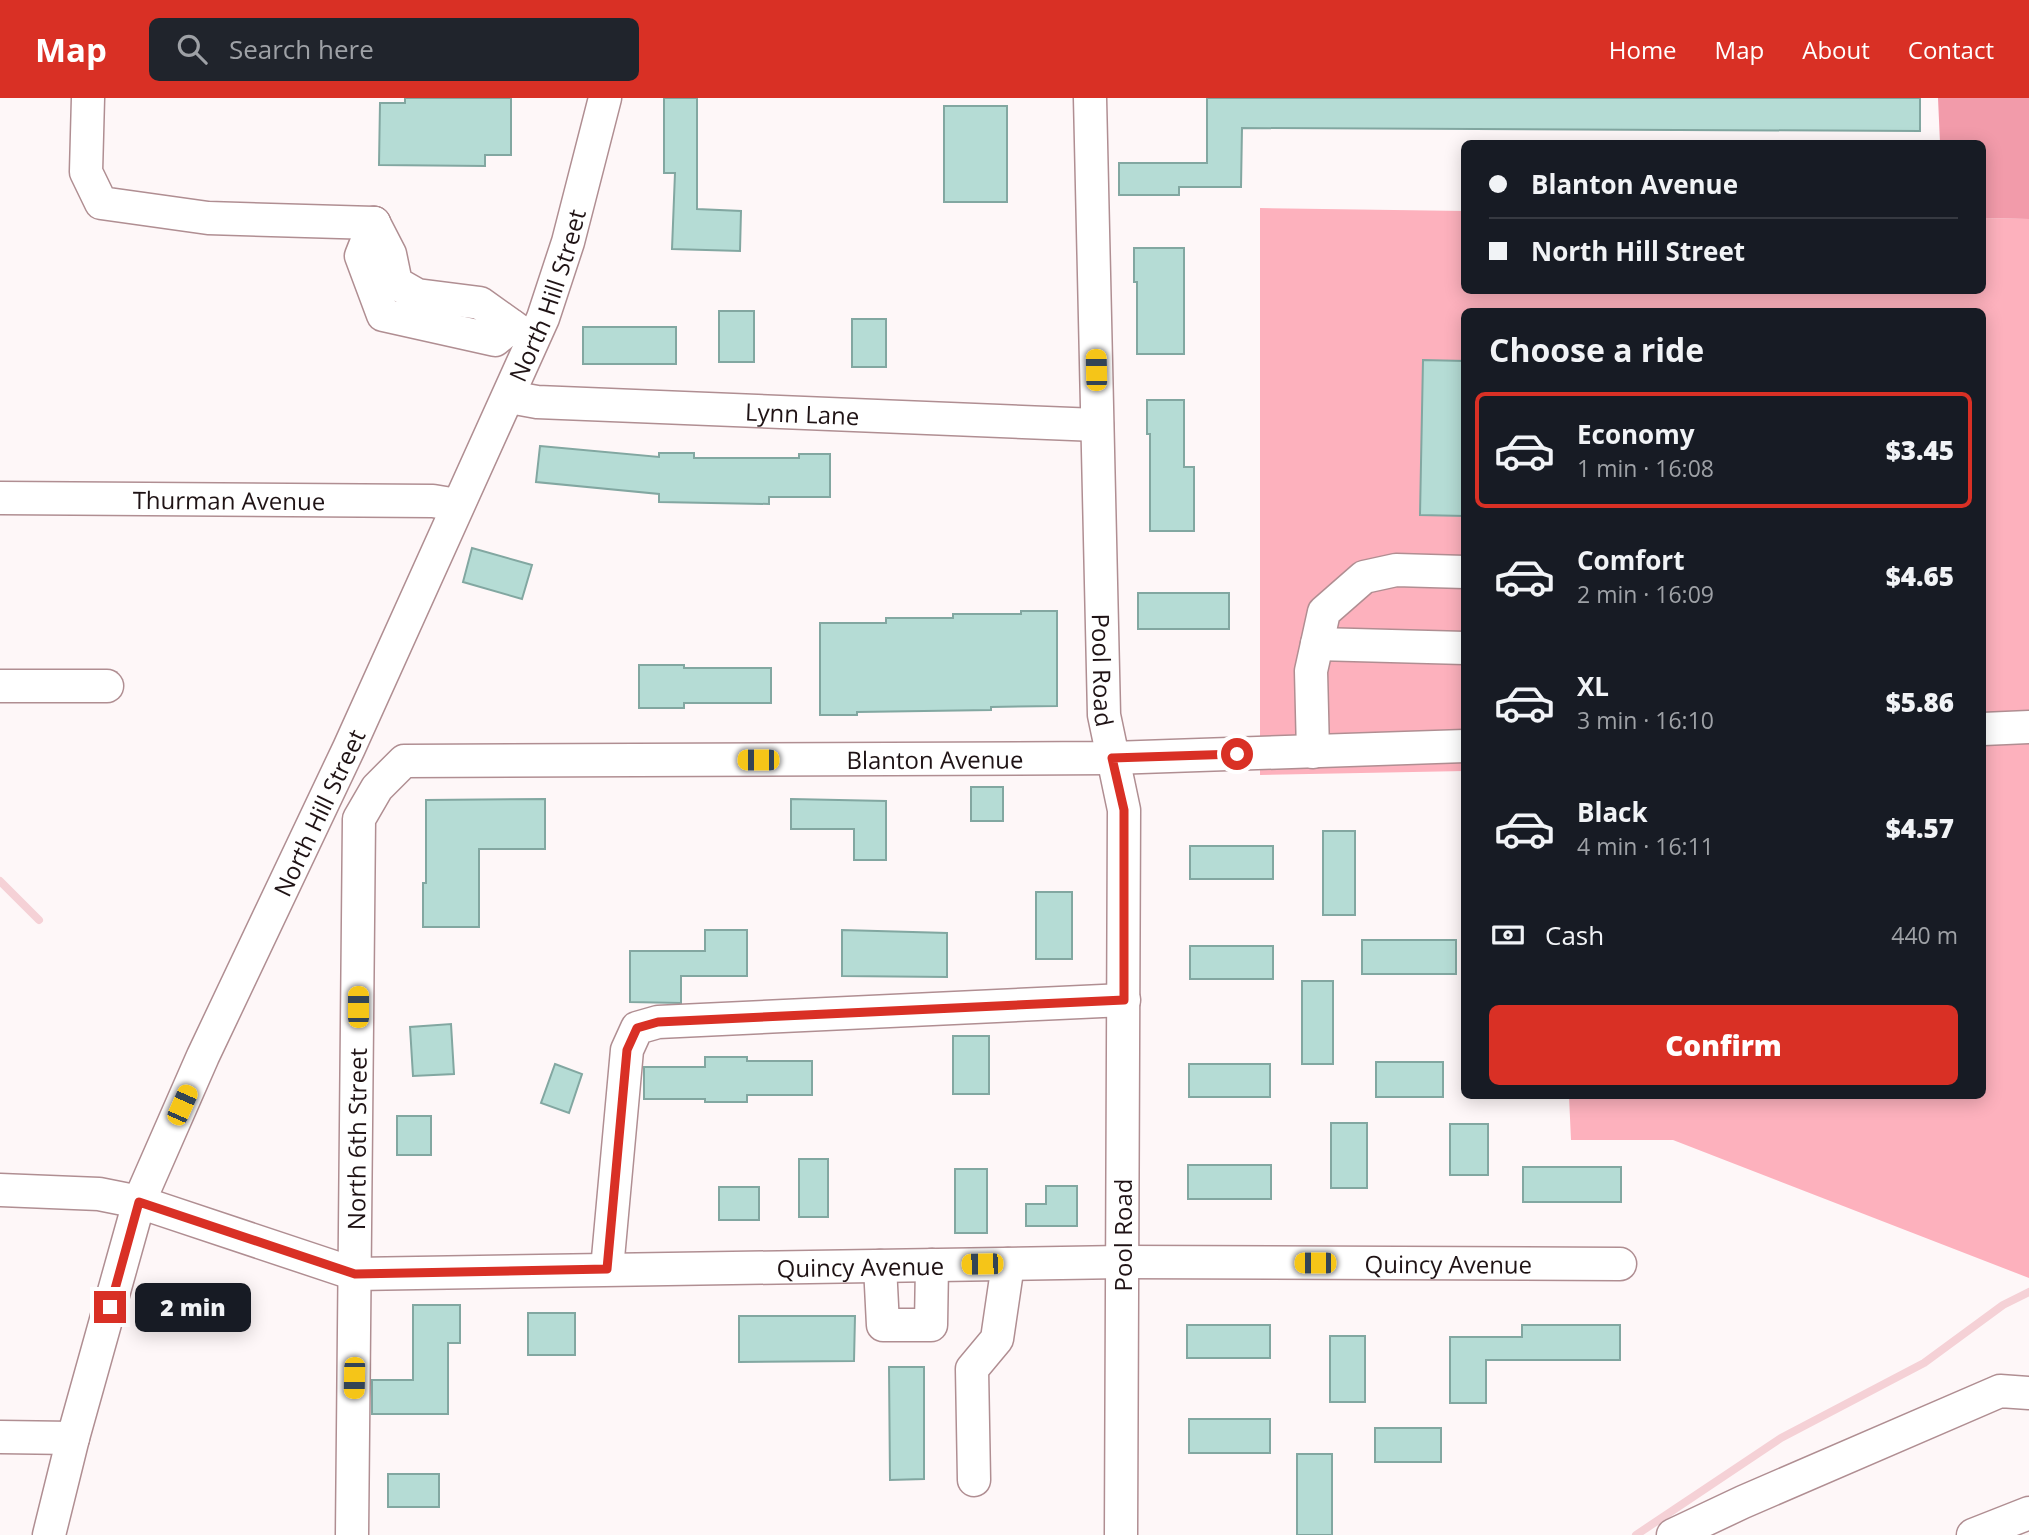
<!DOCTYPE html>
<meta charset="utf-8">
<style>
body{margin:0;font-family:"Open Sans",sans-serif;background:#20242c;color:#f1f3f6;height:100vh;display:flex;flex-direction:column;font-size:26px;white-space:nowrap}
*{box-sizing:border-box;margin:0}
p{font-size:23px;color:#9ea1a6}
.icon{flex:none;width:38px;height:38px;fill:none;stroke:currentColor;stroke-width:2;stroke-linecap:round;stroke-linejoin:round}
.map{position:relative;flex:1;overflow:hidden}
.panel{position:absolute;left:1461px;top:210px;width:525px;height:791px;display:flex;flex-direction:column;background:#171b24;border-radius:10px;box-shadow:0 4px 18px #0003}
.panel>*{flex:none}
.banner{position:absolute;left:1461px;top:42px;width:525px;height:154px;border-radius:10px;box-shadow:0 4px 18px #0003;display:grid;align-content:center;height:154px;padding:0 28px;background:#171b24}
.end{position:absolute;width:32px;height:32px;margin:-16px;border:9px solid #d93025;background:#fff;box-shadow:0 0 0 4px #fff}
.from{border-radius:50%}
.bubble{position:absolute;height:49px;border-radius:10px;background:#171b24;box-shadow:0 4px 18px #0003;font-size:23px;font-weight:800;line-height:49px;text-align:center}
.car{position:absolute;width:21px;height:42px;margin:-21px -10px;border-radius:9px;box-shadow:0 0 5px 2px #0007;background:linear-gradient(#f5c518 24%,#345 0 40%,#f5c518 0 76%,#345 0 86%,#f5c518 0)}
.banner b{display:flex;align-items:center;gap:24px;height:66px;font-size:26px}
.banner b+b{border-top:2px solid #363941}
.banner i{width:18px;height:18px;background:#f1f3f6}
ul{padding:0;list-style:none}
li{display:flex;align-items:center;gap:21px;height:116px;margin:0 14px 10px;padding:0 14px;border:4px solid transparent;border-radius:10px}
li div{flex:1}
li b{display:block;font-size:26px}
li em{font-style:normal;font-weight:800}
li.selected{border-color:#d93025}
li>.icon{width:63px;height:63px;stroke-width:1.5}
h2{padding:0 28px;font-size:32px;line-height:84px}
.pay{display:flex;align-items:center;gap:18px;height:77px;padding:0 28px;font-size:26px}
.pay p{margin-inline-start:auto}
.button{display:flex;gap:14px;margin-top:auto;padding:14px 28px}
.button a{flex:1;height:80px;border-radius:10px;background:#d93025;color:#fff;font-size:28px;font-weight:800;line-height:80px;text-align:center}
header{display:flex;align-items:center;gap:42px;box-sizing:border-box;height:98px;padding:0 35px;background:#d93025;color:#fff}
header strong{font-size:33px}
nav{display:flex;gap:38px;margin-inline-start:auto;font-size:24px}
.search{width:490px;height:63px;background:#20242c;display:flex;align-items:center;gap:18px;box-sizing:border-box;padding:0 24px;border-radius:10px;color:#9ea1a6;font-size:26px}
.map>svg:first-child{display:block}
.green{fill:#fdb1bd}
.forest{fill:#f29baa}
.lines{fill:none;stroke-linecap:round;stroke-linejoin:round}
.stream{stroke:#f5d1d6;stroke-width:8}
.building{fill:#b5dcd5;stroke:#82a7a1;stroke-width:2}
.minor-casing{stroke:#b08e92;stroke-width:35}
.minor{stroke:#fff;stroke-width:32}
.route{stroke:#d93025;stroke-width:9}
.labels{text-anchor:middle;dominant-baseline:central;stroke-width:5;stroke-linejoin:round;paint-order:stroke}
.street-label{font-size:24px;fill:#1f1315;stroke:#fff}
</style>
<header>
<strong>Map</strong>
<div class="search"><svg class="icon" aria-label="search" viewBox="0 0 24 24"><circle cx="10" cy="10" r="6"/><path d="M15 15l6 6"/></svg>Search here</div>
<nav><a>Home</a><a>Map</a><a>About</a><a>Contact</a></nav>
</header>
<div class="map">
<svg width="2029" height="1437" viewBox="0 0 2029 1437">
<rect width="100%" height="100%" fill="#fef7f8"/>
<path class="green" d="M 1260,110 L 1465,113 L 1465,192 L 1983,192 L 1983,120 L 2029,121 L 2029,1180 L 1673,1042 L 1571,1042 L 1569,998 L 1983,998 L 1983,214 L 1465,214 L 1465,673 L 1260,677 Z"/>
<path class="forest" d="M 1938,0 L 2029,0 L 2029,121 L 1983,120 L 1983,46 L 1940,45 Z"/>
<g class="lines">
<path class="stream" d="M 0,783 L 39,822
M 1636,1437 L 1781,1340 L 1924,1265 L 2003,1207 L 2029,1194"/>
</g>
<path class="building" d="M 405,0 L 511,0 L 511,57 L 485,57 L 485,68 L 379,67 L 380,5 L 405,5 Z
M 664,0 L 697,0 L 697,111 L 741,113 L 740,153 L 672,151 L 675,75 L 664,75 Z
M 1207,0 L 1920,0 L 1920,33 L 1242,30 L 1241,89 L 1179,89 L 1179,97 L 1119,97 L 1119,65 L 1207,65 Z
M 944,8 L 1007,8 L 1007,104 L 944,104 Z
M 1134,150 L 1184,150 L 1184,256 L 1137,256 L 1137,184 L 1134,184 Z
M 719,213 L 754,213 L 754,264 L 719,264 Z
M 852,221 L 886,221 L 886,269 L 852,269 Z
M 583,229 L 676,229 L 676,266 L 583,266 Z
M 1423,262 L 1465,263 L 1465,418 L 1420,417 Z
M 1147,302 L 1184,302 L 1184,369 L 1194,369 L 1194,433 L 1150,433 L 1150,336 L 1147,336 Z
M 540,348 L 659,359 L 659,355 L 694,355 L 694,360 L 799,360 L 799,356 L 830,356 L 830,399 L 769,399 L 769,406 L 659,404 L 659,396 L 536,384 Z
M 472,450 L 532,467 L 522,501 L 463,484 Z
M 1138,495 L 1229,495 L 1229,531 L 1138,531 Z
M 1021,513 L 1057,513 L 1057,608 L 991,609 L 991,612 L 857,614 L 857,617 L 820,617 L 820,525 L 886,525 L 886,520 L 953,520 L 953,516 L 1021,516 Z
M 639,567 L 684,567 L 684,570 L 771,570 L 771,605 L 684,605 L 684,610 L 639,610 Z
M 971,689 L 1003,689 L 1003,723 L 971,723 Z
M 545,701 L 545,751 L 479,751 L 479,829 L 423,829 L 423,785 L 426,785 L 426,702 Z
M 791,701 L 886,703 L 886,762 L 854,762 L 854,731 L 791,731 Z
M 1323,733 L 1355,733 L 1355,817 L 1323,817 Z
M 1190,748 L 1273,748 L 1273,781 L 1190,781 Z
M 1036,794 L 1072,794 L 1072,861 L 1036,861 Z
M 705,832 L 747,832 L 747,878 L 681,878 L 681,905 L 630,904 L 630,853 L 705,853 Z
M 842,832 L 947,835 L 947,879 L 842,878 Z
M 1362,842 L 1456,842 L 1456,876 L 1362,876 Z
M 1190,848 L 1273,848 L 1273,881 L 1190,881 Z
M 1302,883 L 1333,883 L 1333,966 L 1302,966 Z
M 451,926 L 454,976 L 413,978 L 410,929 Z
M 953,938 L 989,938 L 989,996 L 953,996 Z
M 705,959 L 747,959 L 747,963 L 812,963 L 812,997 L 747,997 L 747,1004 L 705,1004 L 705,1001 L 644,1001 L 644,969 L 705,969 Z
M 1376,964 L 1443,964 L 1443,999 L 1376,999 Z
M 555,966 L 582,976 L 569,1015 L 541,1005 Z
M 1189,966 L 1270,966 L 1270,999 L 1189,999 Z
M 397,1018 L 431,1018 L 431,1057 L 397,1057 Z
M 1331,1025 L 1367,1025 L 1367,1090 L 1331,1090 Z
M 1450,1026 L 1488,1026 L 1488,1077 L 1450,1077 Z
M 799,1061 L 828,1061 L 828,1119 L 799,1119 Z
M 1188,1067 L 1271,1067 L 1271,1101 L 1188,1101 Z
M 1523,1069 L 1621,1069 L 1621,1104 L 1523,1104 Z
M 955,1071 L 987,1071 L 987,1135 L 955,1135 Z
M 1046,1088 L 1077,1088 L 1077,1128 L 1026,1128 L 1026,1106 L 1046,1106 Z
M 719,1089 L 759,1089 L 759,1122 L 719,1122 Z
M 413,1207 L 460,1207 L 460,1245 L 448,1245 L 448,1316 L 372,1316 L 372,1282 L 413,1282 Z
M 528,1215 L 575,1215 L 575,1257 L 528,1257 Z
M 739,1218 L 855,1218 L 854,1263 L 739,1264 Z
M 1187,1227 L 1270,1227 L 1270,1260 L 1187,1260 Z
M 1522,1227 L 1620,1227 L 1620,1262 L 1486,1262 L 1486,1305 L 1450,1305 L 1450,1239 L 1522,1239 Z
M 1330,1238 L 1365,1238 L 1365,1304 L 1330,1304 Z
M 889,1269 L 924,1269 L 924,1381 L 890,1382 Z
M 1189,1321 L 1270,1321 L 1270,1355 L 1189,1355 Z
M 1375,1330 L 1441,1330 L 1441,1364 L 1375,1364 Z
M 1297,1356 L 1332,1356 L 1332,1437 L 1297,1437 Z
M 388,1376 L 439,1376 L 439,1409 L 388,1409 Z"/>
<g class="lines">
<g class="minor-casing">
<g id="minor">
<path d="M 88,0 L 86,74 L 101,105 L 208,120 L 374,125"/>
<path id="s1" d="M 1090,0 L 1104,617 L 1124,712 L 1121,1437"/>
<path d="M 374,125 L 361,158 L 383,217 L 495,242 L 512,228"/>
<path d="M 374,125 L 390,156 L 396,185 L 417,197 L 480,205 L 529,240"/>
<path id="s2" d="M 509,299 L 537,304 L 1097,327"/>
<path id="s3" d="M 0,400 L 433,403 L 457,407"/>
<path d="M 1317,546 L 1465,550"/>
<path d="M 0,588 L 107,588"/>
<path d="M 1983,631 L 2029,629"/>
<path d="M 1313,654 L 1311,573 L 1324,514 L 1364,479 L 1396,472 L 1465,474"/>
<path id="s4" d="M 0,1092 L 99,1096 L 139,1104 L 355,1176 L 1122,1164 L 1620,1166"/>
<path d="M 880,1168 L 883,1227 L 931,1227 L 932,1167"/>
<path d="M 607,1171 L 627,952 L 637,930 L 658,924 L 1124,902"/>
<path d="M 0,1339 L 73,1340"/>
<path d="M 974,1382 L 972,1271 L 997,1241 L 1008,1166"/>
<path id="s5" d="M 49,1437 L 73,1340 L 139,1104 L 203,958 L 349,650 L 543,220 L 568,144 L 605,0"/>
<path id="s6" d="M 352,1437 L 359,721 L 377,690 L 404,663 L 1112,660 L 1465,648"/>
<path d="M 1673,1437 L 1743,1404 L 2000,1293 L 2029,1295"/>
<path d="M 1973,1437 L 2029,1415"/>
</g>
</g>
<use href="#minor" class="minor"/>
</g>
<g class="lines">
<path class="route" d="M 110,1209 L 139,1104 L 355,1176 L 607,1171 L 627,952 L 637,930 L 658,924 L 1124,902 L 1124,712 L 1112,660 L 1237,656"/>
</g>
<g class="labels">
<g class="street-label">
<text stroke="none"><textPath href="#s5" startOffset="1340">North Hill Street</textPath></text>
<text stroke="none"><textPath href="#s2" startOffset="294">Lynn Lane</textPath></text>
<text stroke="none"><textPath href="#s3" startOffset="229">Thurman Avenue</textPath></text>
<text stroke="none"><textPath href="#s1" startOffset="572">Pool Road</textPath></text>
<text stroke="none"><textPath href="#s6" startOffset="1321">Blanton Avenue</textPath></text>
<text stroke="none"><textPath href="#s5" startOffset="774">North Hill Street</textPath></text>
<text stroke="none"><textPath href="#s6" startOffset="396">North 6th Street</textPath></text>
<text transform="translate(1122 1137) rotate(-90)">Pool Road</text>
<text stroke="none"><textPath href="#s4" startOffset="1461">Quincy Avenue</textPath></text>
<text stroke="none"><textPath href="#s4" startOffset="873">Quincy Avenue</textPath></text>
</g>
</g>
</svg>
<i class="end from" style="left:1237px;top:656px"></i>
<i class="end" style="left:110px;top:1209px"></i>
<div class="bubble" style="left:135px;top:1185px;width:116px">2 min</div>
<i class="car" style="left:1096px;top:272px;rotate:359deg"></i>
<i class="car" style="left:758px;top:662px;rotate:270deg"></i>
<i class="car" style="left:358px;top:909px;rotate:0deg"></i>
<i class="car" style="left:182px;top:1007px;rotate:24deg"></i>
<i class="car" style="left:1315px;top:1165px;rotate:270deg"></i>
<i class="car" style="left:982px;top:1166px;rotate:269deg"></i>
<i class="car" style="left:354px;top:1280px;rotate:181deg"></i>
<div class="banner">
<b><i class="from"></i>Blanton Avenue</b>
<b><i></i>North Hill Street</b>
</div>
<section class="panel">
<h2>Choose a ride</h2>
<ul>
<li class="selected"><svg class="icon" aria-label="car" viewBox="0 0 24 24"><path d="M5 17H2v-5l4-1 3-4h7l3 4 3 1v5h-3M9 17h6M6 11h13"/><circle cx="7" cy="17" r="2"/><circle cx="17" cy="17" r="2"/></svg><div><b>Economy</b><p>1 min · 16:08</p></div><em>$3.45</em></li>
<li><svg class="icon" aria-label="car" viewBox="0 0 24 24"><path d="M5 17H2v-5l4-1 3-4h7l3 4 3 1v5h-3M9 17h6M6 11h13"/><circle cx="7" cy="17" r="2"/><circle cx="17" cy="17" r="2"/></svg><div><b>Comfort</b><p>2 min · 16:09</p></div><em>$4.65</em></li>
<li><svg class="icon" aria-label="car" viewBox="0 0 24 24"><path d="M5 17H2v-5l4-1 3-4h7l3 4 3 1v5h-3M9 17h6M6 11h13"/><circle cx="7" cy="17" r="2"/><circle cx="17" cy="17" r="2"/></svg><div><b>XL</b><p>3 min · 16:10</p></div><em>$5.86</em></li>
<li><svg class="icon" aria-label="car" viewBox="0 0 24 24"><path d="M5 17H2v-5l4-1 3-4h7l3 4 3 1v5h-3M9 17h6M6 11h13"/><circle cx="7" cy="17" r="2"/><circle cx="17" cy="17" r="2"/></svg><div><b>Black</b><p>4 min · 16:11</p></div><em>$4.57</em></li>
</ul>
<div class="pay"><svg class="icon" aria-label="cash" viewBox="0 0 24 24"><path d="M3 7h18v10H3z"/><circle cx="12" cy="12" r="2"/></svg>Cash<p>440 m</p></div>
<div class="button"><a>Confirm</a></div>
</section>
</div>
